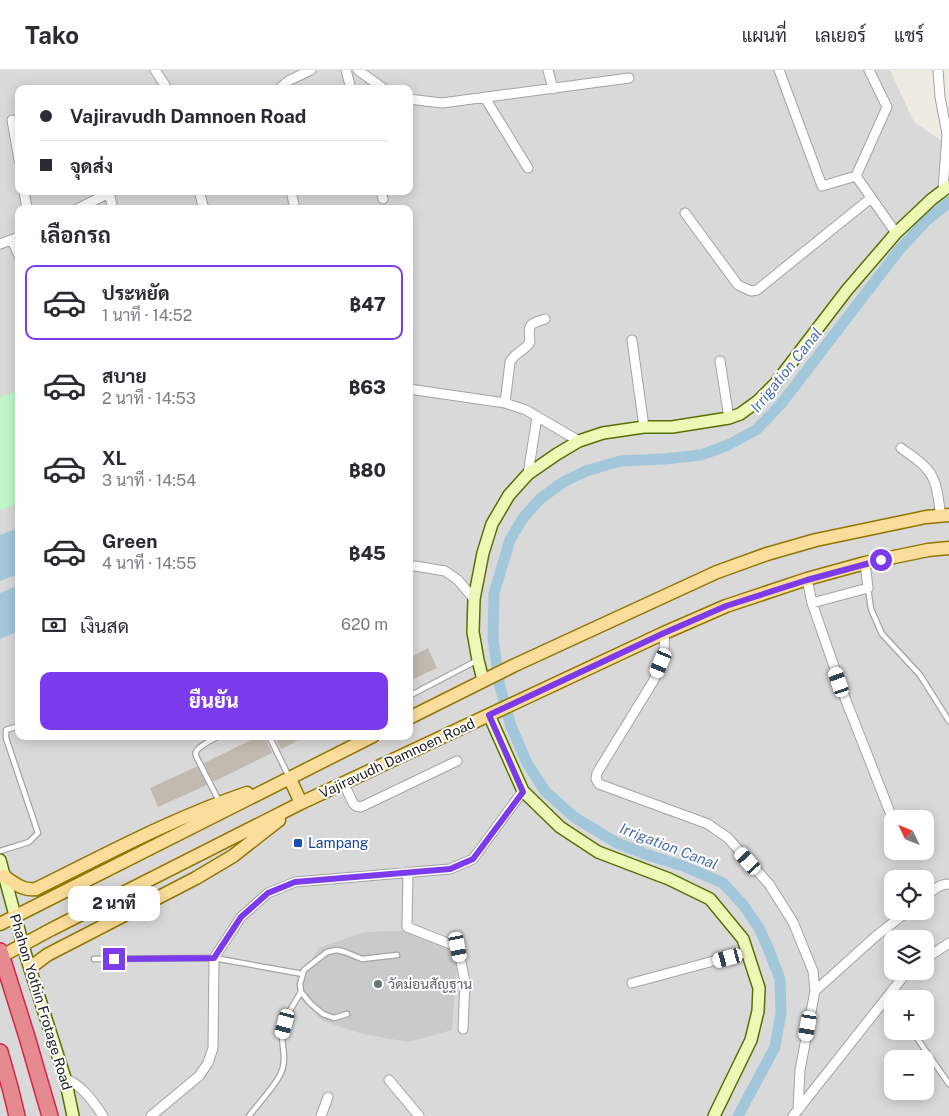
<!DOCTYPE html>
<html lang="th">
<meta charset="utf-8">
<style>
body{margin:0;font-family:"Public Sans",Sarabun,sans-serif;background:#f7f7f7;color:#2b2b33;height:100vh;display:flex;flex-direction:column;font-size:19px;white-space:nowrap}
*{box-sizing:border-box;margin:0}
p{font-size:16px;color:#7c7c81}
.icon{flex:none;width:28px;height:28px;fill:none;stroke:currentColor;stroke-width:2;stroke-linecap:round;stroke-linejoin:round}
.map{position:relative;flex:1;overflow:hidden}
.side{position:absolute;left:15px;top:135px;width:398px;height:535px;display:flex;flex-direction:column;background:#fff;border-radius:10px;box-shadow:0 2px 12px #0003}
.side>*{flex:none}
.hud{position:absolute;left:15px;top:15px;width:398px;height:110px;border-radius:10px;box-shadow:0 2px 12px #0003;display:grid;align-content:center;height:110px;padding:0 25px;background:#fff}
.needle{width:32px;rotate:313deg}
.controls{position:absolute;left:884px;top:740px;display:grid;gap:10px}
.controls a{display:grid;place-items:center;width:50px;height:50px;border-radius:10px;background:#fff;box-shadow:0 2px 12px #0003;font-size:25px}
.end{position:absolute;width:22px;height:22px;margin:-11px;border:6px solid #7c3aed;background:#fff;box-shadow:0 0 0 2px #fff}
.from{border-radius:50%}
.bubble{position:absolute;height:35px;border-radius:10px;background:#fff;box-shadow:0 2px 12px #0003;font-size:16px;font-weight:800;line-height:35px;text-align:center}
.car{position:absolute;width:15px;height:30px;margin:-15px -8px;border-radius:6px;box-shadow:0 0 4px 1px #0007;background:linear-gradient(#fff 24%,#345 0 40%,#fff 0 76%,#345 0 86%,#fff 0)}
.hud b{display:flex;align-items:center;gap:18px;height:48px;font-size:19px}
.hud b+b{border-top:1px solid #e1e1e2}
.hud i{width:12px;height:12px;background:#2b2b33}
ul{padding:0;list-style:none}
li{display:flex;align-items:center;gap:15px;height:75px;margin:0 10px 8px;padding:0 15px;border:2px solid transparent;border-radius:10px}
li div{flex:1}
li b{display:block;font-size:19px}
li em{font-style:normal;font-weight:800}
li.on{border-color:#7c3aed}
li>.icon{width:45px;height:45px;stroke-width:1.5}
h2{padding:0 25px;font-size:22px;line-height:60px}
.pay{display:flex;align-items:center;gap:12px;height:55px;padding:0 25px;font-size:19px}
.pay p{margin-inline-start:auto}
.primary-button{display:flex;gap:10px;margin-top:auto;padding:10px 25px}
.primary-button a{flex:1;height:58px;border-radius:10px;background:#7c3aed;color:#fff;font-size:20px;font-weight:800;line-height:58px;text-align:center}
header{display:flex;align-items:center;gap:30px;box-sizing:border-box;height:70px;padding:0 25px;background:#fff;border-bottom:1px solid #e1e1e2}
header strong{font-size:24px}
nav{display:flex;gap:28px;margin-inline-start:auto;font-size:18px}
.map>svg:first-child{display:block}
.residential{fill:#dad9d9;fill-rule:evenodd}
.religious{fill:#cacaca}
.park{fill:#bef8ca}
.water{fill:#a2c7db}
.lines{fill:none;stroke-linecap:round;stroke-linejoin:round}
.canal{stroke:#a2c7db;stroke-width:11}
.building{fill:#c2bab1}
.lane-casing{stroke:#a3a3a3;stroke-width:7}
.street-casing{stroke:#a3a3a3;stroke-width:11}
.secondary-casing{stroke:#577006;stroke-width:14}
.primary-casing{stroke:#927502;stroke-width:15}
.highway-casing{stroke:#d4264b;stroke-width:18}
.lane{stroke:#fff;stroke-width:4.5}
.street{stroke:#fff;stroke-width:9}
.secondary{stroke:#ecf8b5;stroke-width:11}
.primary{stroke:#fadd9a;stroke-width:12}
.highway{stroke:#e58a8f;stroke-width:15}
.route{stroke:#7c3aed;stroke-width:6}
.transit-dot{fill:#1a4fb4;stroke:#fff;stroke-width:2}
.worship-dot{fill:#6b7280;stroke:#fff;stroke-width:2}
.labels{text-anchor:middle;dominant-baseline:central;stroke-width:4;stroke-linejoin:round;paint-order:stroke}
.street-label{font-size:14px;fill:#1c1c1c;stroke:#fff}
.transit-label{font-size:14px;fill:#164399;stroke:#fff;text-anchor:start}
.worship-label{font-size:14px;fill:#5b616d;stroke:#fff;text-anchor:start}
.water-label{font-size:15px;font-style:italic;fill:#4a6eaa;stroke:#fff}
</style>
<header>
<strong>Tako</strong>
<nav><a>แผนที่</a><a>เลเยอร์</a><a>แชร์</a></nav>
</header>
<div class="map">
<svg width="949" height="1046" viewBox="0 0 949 1046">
<rect width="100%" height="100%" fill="#edebe2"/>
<path class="residential" d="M 0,0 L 890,0 L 914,52 L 949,76 L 949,1046 L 0,1046 ZM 19,19 L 409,19 L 409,121 L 19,121 ZM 19,139 L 409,139 L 409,666 L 19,666 ZM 892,749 L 925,749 L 925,781 L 892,781 ZM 892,809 L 925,809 L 925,841 L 892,841 ZM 892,869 L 925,869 L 925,901 L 892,901 ZM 892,929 L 925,929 L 925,961 L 892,961 ZM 892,989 L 925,989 L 925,1021 L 892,1021 Z"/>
<path class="religious" d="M 401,861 L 458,877 L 452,960 L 408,972 L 363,964 L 323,951 L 298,927 L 304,902 L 319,878 L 364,862 Z"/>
<path class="park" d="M 19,320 L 19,433 L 0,440 L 0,327 Z"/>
<path class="water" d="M 19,458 L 19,504 L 0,511 L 0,465 Z
M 19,515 L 19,561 L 0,569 L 0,523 Z"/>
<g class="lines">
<path class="canal" d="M 738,1046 L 775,977 L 781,943 L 780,909 L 768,878 L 759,858 L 744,836 L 723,813 L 683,796 L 648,785 L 617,773 L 574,747 L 545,721 L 527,693 L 511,656 L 500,617 L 493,569 L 494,523 L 510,470 L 523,448 L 540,429 L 563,412 L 586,401 L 620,391 L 664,389 L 701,385 L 728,375 L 756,360 L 781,334 L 899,180 L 926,151 L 949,132"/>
</g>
<path class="building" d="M 428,578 L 437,598 L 409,611 L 409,588 Z
M 259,666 L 264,666 L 272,683 L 213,712 L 204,693 Z
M 275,666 L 307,666 L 281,679 Z
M 198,696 L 207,715 L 158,737 L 150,718 Z"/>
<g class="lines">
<g class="lane-casing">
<path id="lane" d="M 868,518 L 871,539 L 882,564 L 920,605 L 949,651
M 409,626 L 476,591
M 269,666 L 289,707
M 219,731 L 196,686 C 196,685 195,683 196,682 C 198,676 214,669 219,666
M 0,781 L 29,772 L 38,763 L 6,668 L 6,660 L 19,656
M 94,889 L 214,888 L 303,904
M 347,944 L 334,948 L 323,944 L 311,934 L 301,922 L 300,914 L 304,900 L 327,882 L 337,880 L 345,882 L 362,889 L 397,885
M 912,961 L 949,1014
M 249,1046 C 258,1034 276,1015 281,1003 C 287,990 282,977 282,964 C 282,951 294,934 301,922"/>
</g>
<g class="street-casing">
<path id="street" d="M 155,0 L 165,15
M 346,0 L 351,19
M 358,0 L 384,19
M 548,0 L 553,19
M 779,0 L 822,116 L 856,106 L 896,163
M 938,0 L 940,27 L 947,64 L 943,120
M 279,19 L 288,11 L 311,0
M 485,28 L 528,98
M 409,29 L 442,33 L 629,8
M 12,50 L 19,90
M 856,106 L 887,37 L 869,0
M 24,121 L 27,139
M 199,121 L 204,139
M 291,121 L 295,139
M 381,121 L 383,129
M 109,123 L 113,139
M 77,139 L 113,121
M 685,143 L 738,215 L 751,221 L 757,220 L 871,128
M 12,170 L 19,186
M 0,174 L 19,167
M 632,270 L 644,357
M 720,291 L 729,348
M 409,319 L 505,333 L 526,340 L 579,371
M 505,333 L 510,292 C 515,282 525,281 530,272 C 528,254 529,254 545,249
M 901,378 C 909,384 919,390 926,398 C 938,410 938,430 941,446
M 528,404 L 537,347
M 415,496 L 445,501 L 458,510 L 474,529
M 807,509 L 812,533 L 845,628 L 891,745
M 812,533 L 868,518 L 865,493
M 664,563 C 666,583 662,592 654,610 L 597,703 L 596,709 L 599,714 L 708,754 L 728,768 L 769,814 L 793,852 L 813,901 L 815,921 L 800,1000 L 798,1040
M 344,714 L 353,733 L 356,736 L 361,737 L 457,691
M 408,802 L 407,857 L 458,877 L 465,912 L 463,959
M 925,827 C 932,821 939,814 949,814
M 925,889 L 949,873
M 632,913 L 747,882
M 815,921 L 876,866 L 908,841
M 65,1008 C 83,1016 93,1031 103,1046
M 389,1010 L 419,1046
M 151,1046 L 199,1006 L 208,993 L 213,978 L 214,888 L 241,847 L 268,823 L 295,812 L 450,799 L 473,789 L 523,721
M 321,1046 L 328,1027
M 793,1046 L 903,907 L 909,901"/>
</g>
<g class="secondary-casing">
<path id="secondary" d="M 483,610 L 478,590 L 473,562 L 474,529 L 483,483 L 492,454 L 509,425 L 528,404 L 557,384 L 579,371 L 603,363 L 644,357 L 672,357 L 729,348 L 740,344 L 758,331 L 775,314 L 847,220 L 896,163 L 932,129 L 949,116
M 489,645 L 523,721 L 560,757 L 598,782 L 669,809 L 710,829 L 743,869 L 759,918 L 758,941 L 751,970 L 714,1046
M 0,790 L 26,886 L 65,1008 L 73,1046"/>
</g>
<g class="primary-casing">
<path id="primary" d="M 409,648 L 515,595 L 717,502 L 767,484 L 816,470 L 926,447 L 949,445
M 290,709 L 301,733
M 4,806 C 14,813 23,821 36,819 C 105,785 173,748 247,723
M 0,854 L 373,666
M 0,887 L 52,859 L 301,733 L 664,563 L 726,536 L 807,509 L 865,493 L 928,480 L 949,478
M 30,898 L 47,885 L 196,808 L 233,786 L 279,750"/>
</g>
<g class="highway-casing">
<path id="highway" d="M 0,881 L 27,967 L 50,1046
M 0,982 L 11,1021 L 17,1046"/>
</g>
<use href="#lane" class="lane"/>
<use href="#street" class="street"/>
<use href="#secondary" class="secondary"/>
<use href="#primary" class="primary"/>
<use href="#highway" class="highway"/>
</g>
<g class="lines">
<path class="route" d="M 114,889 L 214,888 L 241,847 L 268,823 L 295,812 L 450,799 L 473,789 L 523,722 L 489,645 L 664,563 L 726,536 L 807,510 L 881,490"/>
</g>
<rect class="transit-dot" x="293" y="768" width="10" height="10" rx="2.5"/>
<circle class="worship-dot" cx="378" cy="914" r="5"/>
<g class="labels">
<g class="street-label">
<text transform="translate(397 688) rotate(-25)">Vajiravudh Damnoen Road</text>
<text transform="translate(41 932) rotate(73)">Phahon Yothin Frotage Road</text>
</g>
<g class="transit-label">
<text x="308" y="773">Lampang</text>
</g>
<g class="worship-label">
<text x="388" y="914">วัดม่อนสัญฐาน</text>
</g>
<g class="water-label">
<text transform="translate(786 300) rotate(-51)">Irrigation Canal</text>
<text transform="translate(669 776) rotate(21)">Irrigation Canal</text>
</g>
</g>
</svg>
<div class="controls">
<a><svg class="needle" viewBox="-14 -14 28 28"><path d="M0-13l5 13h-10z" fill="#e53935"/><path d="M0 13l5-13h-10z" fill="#7c7c81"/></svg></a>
<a><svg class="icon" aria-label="locate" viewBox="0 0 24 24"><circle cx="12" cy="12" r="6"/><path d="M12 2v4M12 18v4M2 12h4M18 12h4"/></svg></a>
<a><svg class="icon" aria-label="layers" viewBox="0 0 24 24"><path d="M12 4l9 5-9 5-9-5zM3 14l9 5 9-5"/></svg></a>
<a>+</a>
<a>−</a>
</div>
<i class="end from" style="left:881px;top:490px"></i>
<i class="end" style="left:114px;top:889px"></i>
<div class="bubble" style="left:68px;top:816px;width:92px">2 นาที</div>
<i class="car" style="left:661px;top:593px;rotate:203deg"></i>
<i class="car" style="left:839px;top:612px;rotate:341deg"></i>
<i class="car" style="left:748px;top:791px;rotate:318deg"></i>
<i class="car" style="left:458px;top:877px;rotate:169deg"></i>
<i class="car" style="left:728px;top:888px;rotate:255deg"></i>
<i class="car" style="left:285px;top:954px;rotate:195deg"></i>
<i class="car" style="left:808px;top:956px;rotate:190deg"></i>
<div class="hud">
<b><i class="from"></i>Vajiravudh Damnoen Road</b>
<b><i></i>จุดส่ง</b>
</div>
<section class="side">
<h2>เลือกรถ</h2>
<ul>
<li class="on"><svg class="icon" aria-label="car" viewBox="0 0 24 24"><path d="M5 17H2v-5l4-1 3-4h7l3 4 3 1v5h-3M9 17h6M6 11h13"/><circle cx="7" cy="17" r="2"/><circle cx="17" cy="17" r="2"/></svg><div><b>ประหยัด</b><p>1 นาที · 14:52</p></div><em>฿47</em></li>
<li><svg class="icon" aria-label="car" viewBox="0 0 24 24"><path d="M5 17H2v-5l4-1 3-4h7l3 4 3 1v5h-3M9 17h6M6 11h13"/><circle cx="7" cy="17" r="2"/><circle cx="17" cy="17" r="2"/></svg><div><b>สบาย</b><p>2 นาที · 14:53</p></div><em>฿63</em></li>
<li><svg class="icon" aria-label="car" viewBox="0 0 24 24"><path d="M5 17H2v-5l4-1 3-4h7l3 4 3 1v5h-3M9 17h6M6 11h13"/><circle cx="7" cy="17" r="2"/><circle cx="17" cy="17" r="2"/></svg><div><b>XL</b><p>3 นาที · 14:54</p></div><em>฿80</em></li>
<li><svg class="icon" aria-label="car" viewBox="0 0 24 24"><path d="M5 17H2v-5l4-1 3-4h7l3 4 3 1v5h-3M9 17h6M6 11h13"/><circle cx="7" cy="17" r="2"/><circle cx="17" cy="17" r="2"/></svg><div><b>Green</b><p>4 นาที · 14:55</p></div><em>฿45</em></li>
</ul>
<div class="pay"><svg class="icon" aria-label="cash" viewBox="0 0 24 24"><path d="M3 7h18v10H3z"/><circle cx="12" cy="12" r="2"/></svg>เงินสด<p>620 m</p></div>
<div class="primary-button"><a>ยืนยัน</a></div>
</section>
</div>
